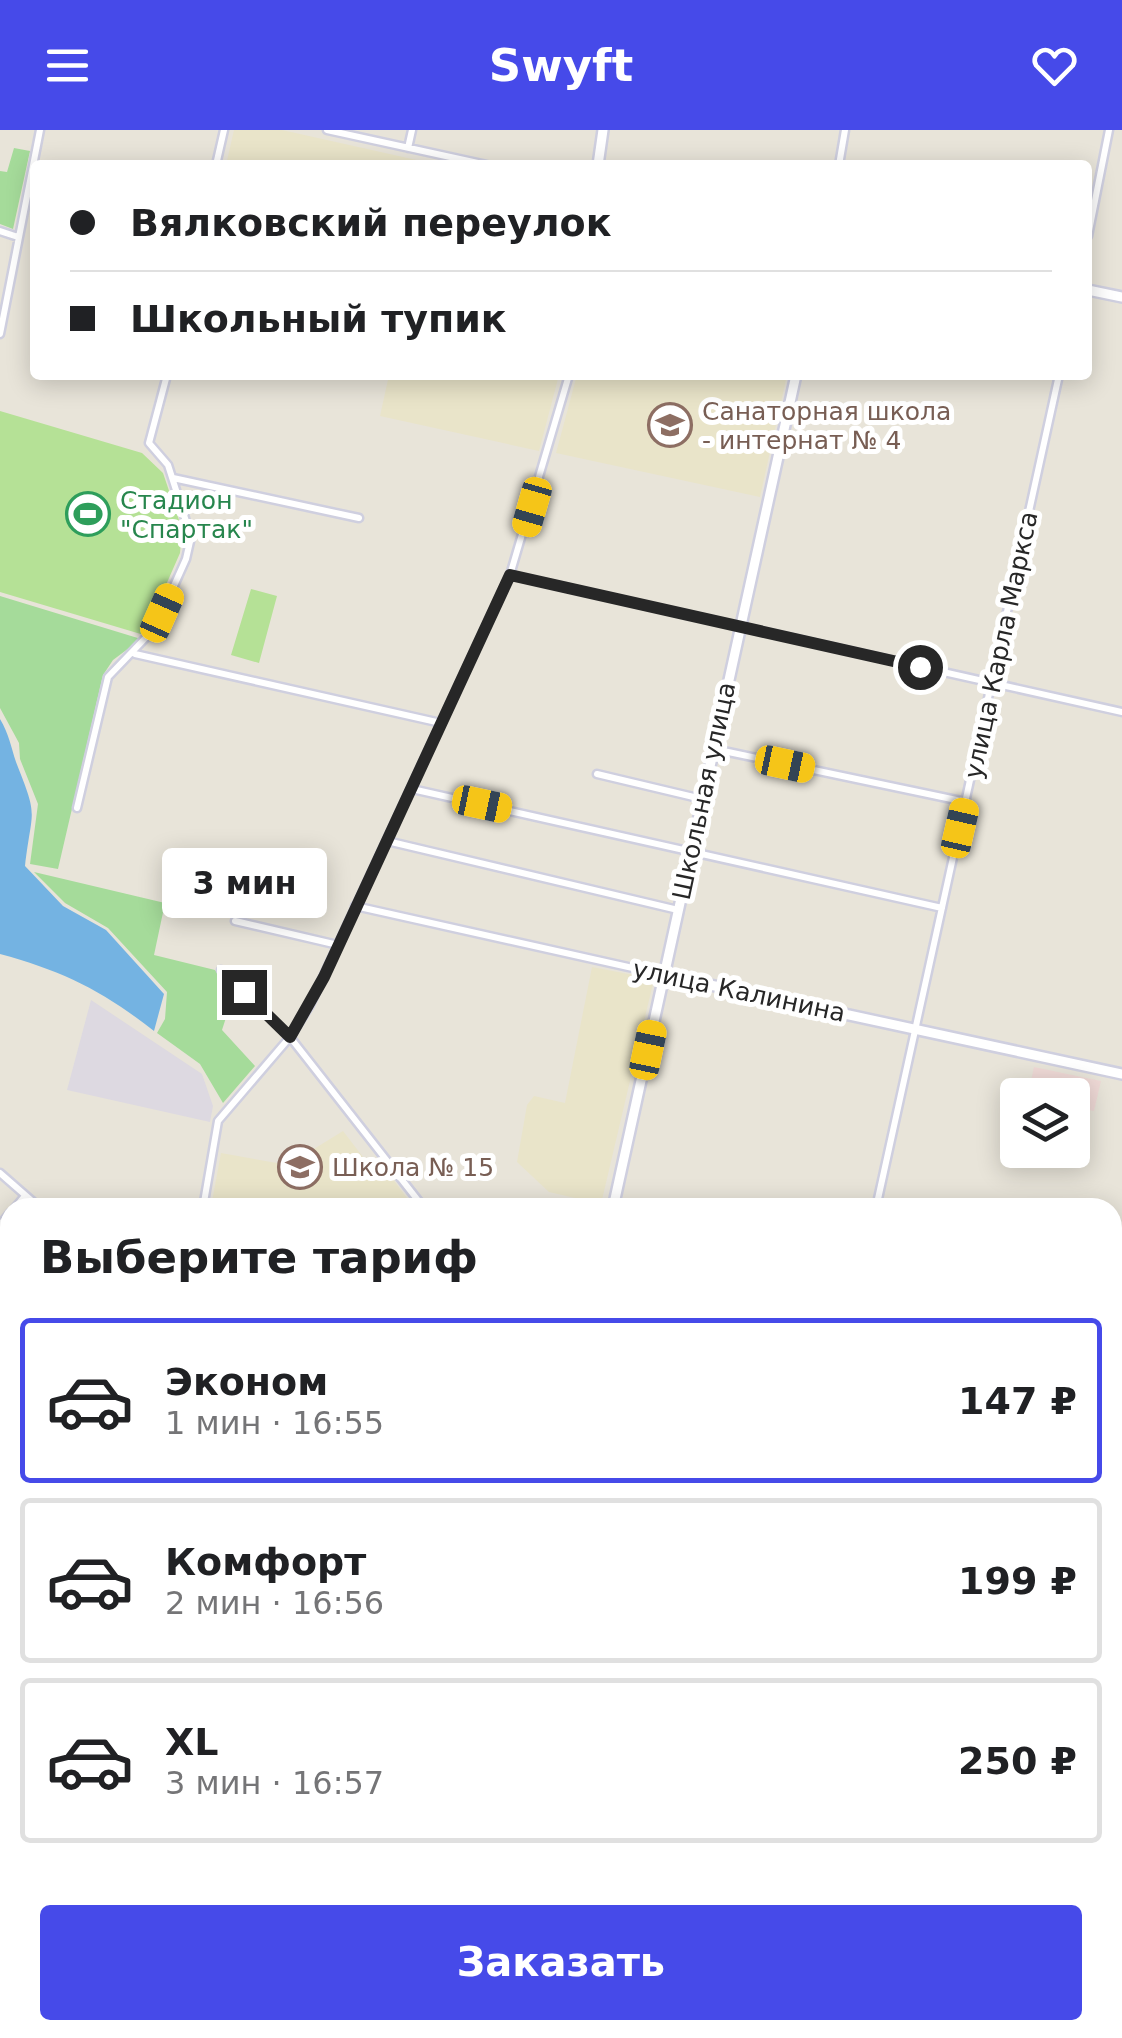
<!DOCTYPE html>
<html lang="ru">
<meta charset="utf-8">
<style>
body{margin:0;font-family:"DejaVu Sans",sans-serif;background:#f6f6f6;color:#202124;height:100vh;display:flex;flex-direction:column;font-size:38px;white-space:nowrap}
*{box-sizing:border-box;margin:0}
p{font-size:32px;color:#757577}
.icon{flex:none;width:55px;height:55px;fill:none;stroke:currentColor;stroke-width:2;stroke-linecap:round;stroke-linejoin:round}
.map{position:relative;flex:1;overflow:hidden}
.panel{position:absolute;left:0px;top:1068px;width:1122px;height:842px;display:flex;flex-direction:column;background:#fff;border-radius:30px 30px 0 0;box-shadow:0 5px 25px #0003}
.panel>*{flex:none}
.hud{position:absolute;left:30px;top:30px;width:1062px;height:220px;border-radius:10px;box-shadow:0 5px 25px #0003;display:grid;align-content:center;height:220px;padding:0 40px;background:#fff}
.tools{position:absolute;left:1000px;top:948px;display:grid;gap:20px}
.tools a{display:grid;place-items:center;width:90px;height:90px;border-radius:10px;background:#fff;box-shadow:0 5px 25px #0003;font-size:50px}
.end{position:absolute;width:45px;height:45px;margin:-22px;border:12px solid #272727;background:#fff;box-shadow:0 0 0 5px #fff}
.from{border-radius:50%}
.bubble{position:absolute;height:70px;border-radius:10px;background:#fff;box-shadow:0 5px 25px #0003;font-size:32px;font-weight:600;line-height:70px;text-align:center}
.car{position:absolute;width:30px;height:60px;margin:-30px -15px;border-radius:12px;box-shadow:0 0 8px 2px #0007;background:linear-gradient(#f5c518 24%,#345 0 40%,#f5c518 0 76%,#345 0 86%,#f5c518 0)}
.hud b{display:flex;align-items:center;gap:35px;height:95px;font-size:38px}
.hud b+b{border-top:2px solid #e0e0e0}
.hud i{width:25px;height:25px;background:#202124}
ul{padding:0;list-style:none}
li{display:flex;align-items:center;gap:30px;height:165px;margin:0 20px 15px;padding:0 20px;border:5px solid #e0e0e0;border-radius:10px}
li div{flex:1}
li b{display:block;font-size:38px}
li em{font-style:normal;font-weight:600}
li.on{border-color:#464ae9}
li>.icon{width:90px;height:90px;stroke-width:1.5}
h2{padding:0 40px;font-size:45px;line-height:120px}
.cta{display:flex;gap:20px;margin-top:auto;padding:20px 40px}
.cta a{flex:1;height:115px;border-radius:10px;background:#464ae9;color:#fff;font-size:40px;font-weight:600;line-height:115px;text-align:center}
header{display:flex;justify-content:space-between;align-items:center;height:130px;padding:0 40px;background:#464ae9;color:#fff;font-size:45px;font-weight:600}
.map>svg:first-child{display:block}
.industrial{fill:#ddd9e1}
.education{fill:#e9e4c9}
.medical{fill:#efd9d6}
.green{fill:#a5db9a}
.pitch{fill:#b5e196}
.water{fill:#74b3e2}
.lines{fill:none;stroke-linecap:round;stroke-linejoin:round}
.street-casing{stroke:#cfcfdf;stroke-width:11}
.secondary-casing{stroke:#cfcfdf;stroke-width:14}
.street{stroke:#fff;stroke-width:6}
.secondary{stroke:#fff;stroke-width:9}
.rail-casing{stroke:#9d9daf;stroke-width:6}
.rail{stroke:#fff;stroke-width:2.5;stroke-dasharray:8;stroke-linecap:butt}
.route{stroke:#272727;stroke-width:12}
.labels{text-anchor:middle;dominant-baseline:central;stroke-width:10;stroke-linejoin:round;paint-order:stroke}
.education-label{font-size:25px;fill:#785e54;stroke:#fff;text-anchor:start}
.leisure-label{font-size:25px;fill:#27864d;stroke:#fff;text-anchor:start}
.street-label{font-size:25px;fill:#272727;stroke:#fff}
</style>
<header><svg class="icon" aria-label="menu" viewBox="0 0 24 24"><path d="M4 6h16M4 12h16M4 18h16"/></svg>Swyft<svg class="icon" aria-label="heart" viewBox="0 0 24 24"><path d="M12 20l-8-8c-3-5 5-10 8-4 3-6 11-1 8 4z"/></svg></header>
<div class="map">
<svg width="1122" height="1908" viewBox="0 0 1122 1908">
<rect width="100%" height="100%" fill="#e8e4d9"/>
<path class="industrial" d="M 91,870 L 202,944 L 213,976 L 210,992 L 67,960 Z"/>
<path class="education" d="M 234,0 L 282,0 L 439,35 L 226,35 Z
M 389,245 L 559,245 L 539,321 L 380,286 Z
M 577,245 L 787,245 L 760,367 L 556,323 Z
M 592,837 L 654,849 L 601,1074 L 549,1062 L 517,1032 L 527,975 L 534,966 L 565,973 Z
M 343,1001 L 363,1027 L 386,1040 L 410,1072 L 406,1077 L 211,1077 L 221,1023 L 288,1035 Z"/>
<path class="medical" d="M 1034,937 L 1101,951 L 1094,981 L 1073,977 L 1072,965 L 1028,965 Z"/>
<path class="green" d="M 14,18 L 30,21 L 13,99 L 0,94 L 0,41 L 7,42 Z
M 0,466 L 141,509 L 113,530 L 103,545 L 58,739 L 30,734 L 38,674 L 20,629 L 19,613 L 0,578 Z
M 34,742 L 165,773 L 154,825 L 215,840 L 234,863 L 222,900 L 255,936 L 223,973 L 200,934 L 157,903 L 165,889 L 167,862 L 108,798 L 65,773 Z"/>
<path class="pitch" d="M 0,281 L 142,323 L 163,343 L 182,399 L 180,423 L 144,505 L 0,462 Z
M 251,459 L 277,466 L 259,533 L 231,525 Z"/>
<path class="water" d="M 0,589 C 9,604 11,617 16,632 C 39,690 32,676 25,736 L 63,776 L 106,800 L 164,864 L 154,901 C 103,861 63,841 0,824 Z"/>
<g class="lines">
<g class="street-casing">
<path id="street" d="M 327,0 L 487,35
M 408,18 L 412,0
M 216,35 L 224,0
M 839,35 L 845,0
M 0,101 L 18,107
M 1088,106 L 1109,0
M 0,204 L 40,0
M 173,348 L 359,388
M 510,445 L 1122,582
M 135,524 L 441,593
M 714,619 L 966,672
M 597,644 L 702,669
M 412,659 L 942,778
M 77,678 L 108,547 L 155,498 L 186,429 L 191,407 L 168,335 L 149,313 L 167,245
M 387,711 L 678,780
M 355,776 L 664,845
M 235,791 L 338,815
M 221,840 L 290,907 L 424,1078
M 0,1043 L 40,1078
M 15,1078 L 25,1066
M 203,1078 L 218,991 L 290,907 L 310,875 L 510,445 L 569,245
M 876,1078 L 1059,245
M 0,1095 L 10,1083
M 1112,1159 L 1122,1117
M 1112,1215 L 1122,1217
M 1112,1489 L 1122,1491
M 1112,1624 L 1122,1621
M 269,1900 L 278,1908
M 1033,1900 L 1042,1908
M 764,1908 L 773,1900"/>
</g>
<g class="secondary-casing">
<path id="secondary" d="M 598,35 L 603,0
M 1088,160 L 1122,167
M 664,845 L 1122,944
M 613,1078 L 796,245
M 0,1449 L 10,1457
M 0,1631 L 10,1640
M 0,1702 L 10,1691
M 0,1871 L 10,1880
M 1112,1878 L 1122,1873
M 31,1900 L 40,1908
M 403,1900 L 413,1908
M 530,1900 L 540,1908
M 1059,1908 L 1073,1900"/>
</g>
<use href="#street" class="street"/>
<use href="#secondary" class="secondary"/>
<g class="rail-casing">
<path id="rail" d="M 0,1484 L 10,1492
M 0,1517 L 10,1525
M 457,1900 L 466,1908
M 480,1900 L 489,1908
M 502,1900 L 511,1908"/>
</g>
<use href="#rail" class="rail"/>
</g>
<g class="lines">
<path class="route" d="M 244,862 L 290,907 L 324,847 L 510,445 L 920,537"/>
</g>
<defs>
<g id="school-ring" transform="scale(2.25)"><circle r="9.5" fill="#fff" stroke="#8d6e63" stroke-width="1.5"/><path d="M0-5L7-2L0 1L-7-2ZM-4 1L0 2.5L4 1V4Q0 6-4 4Z" fill="#8d6e63"/></g>
<g id="stadium-ring" transform="scale(2.25)"><circle r="9.5" fill="#fff" stroke="#2e9e5b" stroke-width="1.5"/><path d="M0-5a6.5 5 0 1 0 0 10a6.5 5 0 1 0 0-10ZM-3.5-1.8h7v3.6h-7Z" fill="#2e9e5b"/></g>
</defs>
<g fill-rule="evenodd">
<use href="#school-ring" x="670" y="295"/>
<use href="#stadium-ring" x="88" y="384"/>
<use href="#school-ring" x="300" y="1037"/>
</g>
<g class="labels">
<g class="education-label">
<text x="702" y="281">Санаторная школа<tspan x="702" dy="29">- интернат № 4</tspan></text>
<text x="332" y="1037">Школа № 15</text>
</g>
<g class="leisure-label">
<text x="120" y="370">Стадион<tspan x="120" dy="29">"Спартак"</tspan></text>
</g>
<g class="street-label">
<text transform="translate(1001 515) rotate(-78)">улица Карла Маркса</text>
<text transform="translate(704 661) rotate(-78)">Школьная улица</text>
<text transform="translate(739 861) rotate(12)">улица Калинина</text>
</g>
</g>
</svg>
<div class="tools">
<a><svg class="icon" aria-label="layers" viewBox="0 0 24 24"><path d="M12 4l9 5-9 5-9-5zM3 14l9 5 9-5"/></svg></a>
</div>
<i class="end from" style="left:920px;top:537px"></i>
<i class="end" style="left:244px;top:862px"></i>
<div class="bubble" style="left:162px;top:718px;width:165px">3 мин</div>
<i class="car" style="left:532px;top:377px;rotate:196deg"></i>
<i class="car" style="left:162px;top:483px;rotate:24deg"></i>
<i class="car" style="left:785px;top:634px;rotate:102deg"></i>
<i class="car" style="left:482px;top:674px;rotate:102deg"></i>
<i class="car" style="left:960px;top:698px;rotate:13deg"></i>
<i class="car" style="left:648px;top:920px;rotate:12deg"></i>
<div class="hud">
<b><i class="from"></i>Вялковский переулок</b>
<b><i></i>Школьный тупик</b>
</div>
<section class="panel">
<h2>Выберите тариф</h2>
<ul>
<li class="on"><svg class="icon" aria-label="car" viewBox="0 0 24 24"><path d="M5 17H2v-5l4-1 3-4h7l3 4 3 1v5h-3M9 17h6M6 11h13"/><circle cx="7" cy="17" r="2"/><circle cx="17" cy="17" r="2"/></svg><div><b>Эконом</b><p>1 мин · 16:55</p></div><em>147 ₽</em></li>
<li><svg class="icon" aria-label="car" viewBox="0 0 24 24"><path d="M5 17H2v-5l4-1 3-4h7l3 4 3 1v5h-3M9 17h6M6 11h13"/><circle cx="7" cy="17" r="2"/><circle cx="17" cy="17" r="2"/></svg><div><b>Комфорт</b><p>2 мин · 16:56</p></div><em>199 ₽</em></li>
<li><svg class="icon" aria-label="car" viewBox="0 0 24 24"><path d="M5 17H2v-5l4-1 3-4h7l3 4 3 1v5h-3M9 17h6M6 11h13"/><circle cx="7" cy="17" r="2"/><circle cx="17" cy="17" r="2"/></svg><div><b>XL</b><p>3 мин · 16:57</p></div><em>250 ₽</em></li>
</ul>
<div class="cta"><a>Заказать</a></div>
</section>
</div>
